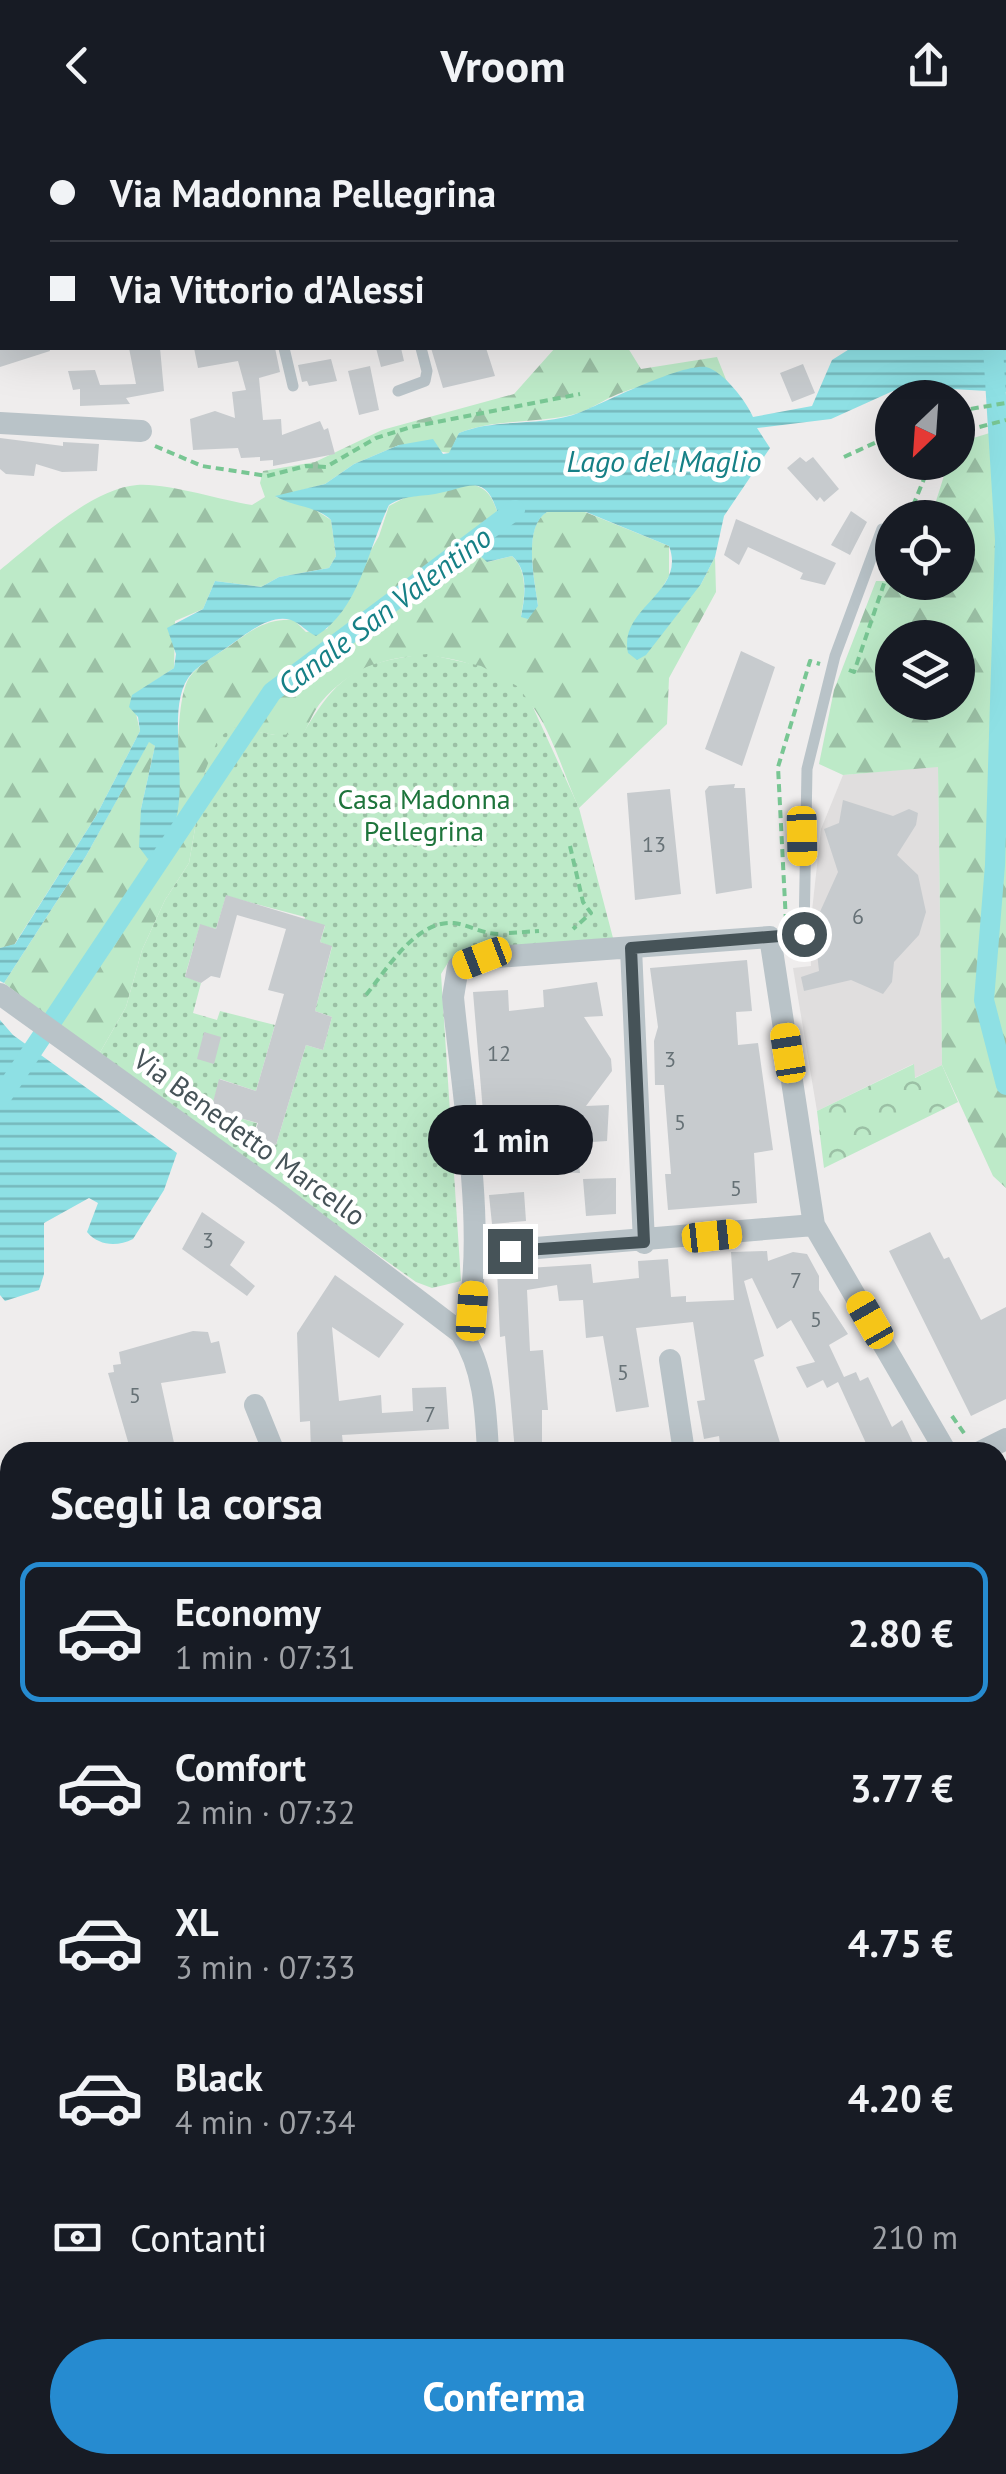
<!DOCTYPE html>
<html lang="it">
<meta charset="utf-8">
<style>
body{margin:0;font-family:"PT Sans",sans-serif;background:#20242c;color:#f1f3f6;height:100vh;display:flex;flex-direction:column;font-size:38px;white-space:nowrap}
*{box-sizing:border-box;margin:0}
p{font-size:32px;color:#9ea1a6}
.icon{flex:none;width:55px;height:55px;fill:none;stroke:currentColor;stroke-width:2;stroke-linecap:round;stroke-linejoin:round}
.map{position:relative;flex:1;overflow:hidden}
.sheet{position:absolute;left:0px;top:1312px;width:1008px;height:1032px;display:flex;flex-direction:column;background:#171b24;border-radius:30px 30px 0 0;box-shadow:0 10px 40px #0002}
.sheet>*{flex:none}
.banner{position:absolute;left:0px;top:0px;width:1008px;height:220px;box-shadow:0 10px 40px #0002;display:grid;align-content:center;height:220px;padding:0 50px;background:#171b24}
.needle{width:65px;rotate:205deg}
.controls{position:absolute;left:875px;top:250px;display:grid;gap:20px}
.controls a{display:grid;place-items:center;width:100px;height:100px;border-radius:50%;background:#171b24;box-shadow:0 10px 40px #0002;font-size:50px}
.end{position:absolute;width:45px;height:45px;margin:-22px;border:12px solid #465358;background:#fff;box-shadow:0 0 0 5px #fff}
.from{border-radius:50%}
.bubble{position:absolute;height:70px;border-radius:35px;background:#171b24;box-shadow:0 10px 40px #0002;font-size:32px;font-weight:700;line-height:70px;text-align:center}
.car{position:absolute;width:30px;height:60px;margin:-30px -15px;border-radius:12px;box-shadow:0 0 8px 2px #0007;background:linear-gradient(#f5c518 24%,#345 0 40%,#f5c518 0 76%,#345 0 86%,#f5c518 0)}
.banner b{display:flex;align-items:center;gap:35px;height:95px;font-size:38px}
.banner b+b{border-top:2px solid #363941}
.banner i{width:25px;height:25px;background:#f1f3f6}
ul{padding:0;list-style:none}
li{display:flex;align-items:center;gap:30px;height:140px;margin:0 20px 15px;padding:0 30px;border:5px solid transparent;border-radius:20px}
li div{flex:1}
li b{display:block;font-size:38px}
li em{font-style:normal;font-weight:700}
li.current{border-color:#268bd0}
li>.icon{width:90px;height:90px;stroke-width:1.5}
h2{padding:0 50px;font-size:45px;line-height:120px}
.pay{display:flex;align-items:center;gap:25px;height:110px;padding:0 50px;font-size:38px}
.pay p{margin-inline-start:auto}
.action{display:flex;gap:20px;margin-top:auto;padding:20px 50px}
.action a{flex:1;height:115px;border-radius:60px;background:#268bd0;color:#fff;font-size:40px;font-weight:700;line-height:115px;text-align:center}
header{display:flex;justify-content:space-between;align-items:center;height:130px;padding:0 50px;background:#171b24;font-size:45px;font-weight:700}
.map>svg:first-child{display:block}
.education{fill:#e0dede}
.forest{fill:url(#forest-firs);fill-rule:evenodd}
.park{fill:url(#park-crowns)}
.garden{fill:url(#garden-dots);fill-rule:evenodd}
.water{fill:url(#water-rules)}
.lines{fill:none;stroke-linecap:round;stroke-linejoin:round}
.canal{stroke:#8ee0e4;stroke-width:20}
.building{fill:#c7cbce}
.path{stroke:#78c693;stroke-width:4;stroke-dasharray:8 5;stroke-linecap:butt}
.service{stroke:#b9c3c8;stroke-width:11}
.minor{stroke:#b9c3c8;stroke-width:22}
.route{stroke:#465358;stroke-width:12}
.labels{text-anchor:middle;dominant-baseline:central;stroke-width:9;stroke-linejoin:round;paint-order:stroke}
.number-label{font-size:22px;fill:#667176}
.park-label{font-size:28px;fill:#1d743b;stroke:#fff}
.street-label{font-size:28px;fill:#465358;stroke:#fff}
.water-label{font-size:30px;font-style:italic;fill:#168086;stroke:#fff}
</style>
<header><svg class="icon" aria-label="back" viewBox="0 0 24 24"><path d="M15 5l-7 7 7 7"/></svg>Vroom<svg class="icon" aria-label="share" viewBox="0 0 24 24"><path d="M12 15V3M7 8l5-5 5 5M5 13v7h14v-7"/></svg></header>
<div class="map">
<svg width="1006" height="2344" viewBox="0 0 1006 2344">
<defs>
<pattern id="forest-firs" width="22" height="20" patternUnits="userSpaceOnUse" patternTransform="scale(2.5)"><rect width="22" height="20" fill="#bdeac8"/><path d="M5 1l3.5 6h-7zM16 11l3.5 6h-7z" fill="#9bc0a5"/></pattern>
<pattern id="park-crowns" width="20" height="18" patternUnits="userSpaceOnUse" patternTransform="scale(2.5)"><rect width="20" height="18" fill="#bdeac8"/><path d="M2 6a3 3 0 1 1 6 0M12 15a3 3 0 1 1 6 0" fill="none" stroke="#9bc0a5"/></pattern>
<pattern id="garden-dots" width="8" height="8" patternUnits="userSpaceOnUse" patternTransform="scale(2.5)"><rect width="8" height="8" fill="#bdeac8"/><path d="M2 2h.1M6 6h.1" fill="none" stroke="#9bc0a5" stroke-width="1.8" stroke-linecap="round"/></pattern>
<pattern id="water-rules" width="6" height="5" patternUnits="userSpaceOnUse" patternTransform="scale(2.5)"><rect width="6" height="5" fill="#8ee0e4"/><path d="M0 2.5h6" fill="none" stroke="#76b8bc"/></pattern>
</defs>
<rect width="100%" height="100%" fill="#efeded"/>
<path class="education" d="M 938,636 L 942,935 L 914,948 L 913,934 L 817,981 L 793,838 L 811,836 L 810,799 L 821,699 L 843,645 Z"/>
<path class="forest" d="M 555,218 L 628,218 L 641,239 L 717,227 L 729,257 L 718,244 C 683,248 651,251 618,264 C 603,270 590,280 575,284 C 537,294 496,288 459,303 L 450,323 L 399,315 L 354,334 L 325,354 L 276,367 L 314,379 L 331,390 L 336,426 L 329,438 L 279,447 L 261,457 L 215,451 L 203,479 L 175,491 L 174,538 L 132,566 L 140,601 L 96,686 L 14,815 L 0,818 L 0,440 C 34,413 92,358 137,355 C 169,353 219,370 252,375 L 265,367 L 260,353 L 263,341 L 315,332 L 382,300 L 514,264 Z
M 1006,298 L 1006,1058 L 993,1046 L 942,935 L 938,637 L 843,645 L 819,634 L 834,560 L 876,451 L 958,452 L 958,388 L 931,387 L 948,333 L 958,332 L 958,322 L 970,309 ZM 892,508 L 958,508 L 958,572 L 892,572 Z
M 469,354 C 487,357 492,366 498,384 L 479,424 L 488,432 L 512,426 C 528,441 525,466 521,486 L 538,476 C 535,452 522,396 547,382 L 585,382 L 669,416 L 669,446 L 657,466 L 701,454 L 715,427 L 716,462 L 669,548 L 667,594 L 579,678 C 566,651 550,596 531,575 C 476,513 377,508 322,571 C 314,580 309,594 303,605 L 275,605 L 232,598 L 205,641 L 189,733 L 165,770 L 142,820 L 126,877 L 98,926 L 4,853 L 86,726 L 149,611 L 155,616 L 141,679 L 174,702 C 180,665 173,574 189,548 C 197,535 218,524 231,515 C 251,500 268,488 294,490 L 306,502 L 327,499 L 379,406 L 389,376 L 406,367 Z"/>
<path class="park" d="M 914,934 L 915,948 L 942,935 L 958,972 L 824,1038 L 817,981 Z
M 1006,1893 L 1006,2344 L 926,2344 L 925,2335 L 998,2335 L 998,1894 Z"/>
<path class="garden" d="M 427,524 L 481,536 L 517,556 L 532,575 L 579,678 L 613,808 L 465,820 L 449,831 L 441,844 L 461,1151 L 432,1158 L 416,1152 L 98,926 L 126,877 L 142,820 L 165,770 L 189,733 L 205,641 L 218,609 L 232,597 L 275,605 L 303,604 C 338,544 358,532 427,524 ZM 226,766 L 305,787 L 299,807 L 316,794 L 325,796 L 320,812 L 332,817 L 315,881 L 332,887 L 323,920 L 306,915 L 276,1015 L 253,1008 L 257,993 L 211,980 L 220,949 L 256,961 L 275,895 L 220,881 L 217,890 L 193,883 L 201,853 L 185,846 L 200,795 L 216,799 Z"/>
<path class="water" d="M 1006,161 L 1006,262 L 915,257 L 893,261 L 831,289 L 757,298 L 770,318 L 724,386 L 715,427 L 701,454 L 646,525 L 637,530 L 628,523 C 618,477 687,463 669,416 L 586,382 L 547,382 C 522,397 535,452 538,476 L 528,489 L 521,487 C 525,466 529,441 512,426 L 487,432 L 478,424 L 498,384 C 485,340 467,359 435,364 C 417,367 405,365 389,375 C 368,418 360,479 316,506 C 307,502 300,493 291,490 C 270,483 245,505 229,516 C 218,524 202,533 192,543 C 155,583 210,693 148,729 L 139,717 L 141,679 L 155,616 L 149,612 L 86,726 L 4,853 L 0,851 L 0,818 L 15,814 L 96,686 L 140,601 L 138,587 L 129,577 L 132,565 L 174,538 L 176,524 L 167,498 L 203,479 L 215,451 L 261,457 L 279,447 L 329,438 L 336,426 L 331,390 C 317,376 293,377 275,366 L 325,354 L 354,334 L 399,315 L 433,309 L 443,324 L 449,323 L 459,303 C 498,287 542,298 581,282 C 605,272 683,233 706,237 C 723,241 747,272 753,287 L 812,276 L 832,230 L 851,218 L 1005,218 Z
M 0,890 L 13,905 L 177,1023 L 164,1060 L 133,1109 C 117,1117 99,1116 87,1102 L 98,1073 L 89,1068 L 44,1093 L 44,1144 L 39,1160 L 5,1171 L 0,1165 Z
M 1006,2017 L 1006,2198 L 998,2223 L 998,2021 Z"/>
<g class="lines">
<path class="canal" d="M 993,218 L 1005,410 L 995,735 L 984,870 L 1006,955
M 0,969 L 272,562 L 515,380
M 959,2335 L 961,2344"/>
</g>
<path class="building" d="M 0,218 L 49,218 L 50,221 L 0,237 Z
M 129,218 L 160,218 L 164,261 L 126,268 L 130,274 L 80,276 L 80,259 L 73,260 L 68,241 L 95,240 L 100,255 L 136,254 Z
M 194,218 L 275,218 L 280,242 L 259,248 L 263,290 L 281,289 L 282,305 L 320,291 L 324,300 L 328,298 L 335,324 L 273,336 L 273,330 L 260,331 L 260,327 L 241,328 L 238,318 L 193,320 L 190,289 L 215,281 L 235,288 L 232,262 L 246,260 L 238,231 L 198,238 Z
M 376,218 L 401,218 L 404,231 L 381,237 Z
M 431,218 L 486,218 L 495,246 L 443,258 Z
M 331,229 L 337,251 L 309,256 L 307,251 L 302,252 L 298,235 Z
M 803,234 L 815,263 L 792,272 L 780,243 Z
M 370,236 L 379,280 L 359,285 L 348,241 Z
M 0,308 L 63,316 L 63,312 L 99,314 L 97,341 L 62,342 L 36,334 L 34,346 L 6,344 L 0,339 Z
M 800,327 L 806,332 L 813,327 L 839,359 L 824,372 L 820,367 L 817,371 L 787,338 Z
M 851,381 L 867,392 L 850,425 L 831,415 Z
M 736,389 L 836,433 L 825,455 L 800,449 L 803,443 L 748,417 L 739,435 L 724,425 Z
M 741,521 L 775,537 L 742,636 L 705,619 Z
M 735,654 L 734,658 L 745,658 L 752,758 L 716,764 L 705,661 L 709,656 Z
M 670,659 L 681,764 L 635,770 L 627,663 Z
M 843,670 L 893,686 L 909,679 L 918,683 L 916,695 L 897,725 L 918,745 L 926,782 L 919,805 L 894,832 L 892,852 L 883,864 L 851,850 L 804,861 L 801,847 L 819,841 L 814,795 L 838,742 L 824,699 L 839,693 Z
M 226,765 L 325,795 L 320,812 L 332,816 L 315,881 L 332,887 L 323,920 L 306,915 L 276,1015 L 253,1008 L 258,993 L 211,980 L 219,949 L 256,961 L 284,864 L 268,860 L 286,799 L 237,785 L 220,848 L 211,846 L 201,853 L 185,847 L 200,794 L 216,799 Z
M 747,830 L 752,881 L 736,882 L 738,915 L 758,913 L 773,1020 L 754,1023 L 757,1073 L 668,1080 L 665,1044 L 671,1044 L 664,955 L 655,955 L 654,911 L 658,897 L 650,838 Z
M 597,852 L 603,886 L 584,887 L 611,929 L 612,941 L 586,976 L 609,975 L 607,1011 L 577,1013 L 580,1043 L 538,1041 L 537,1027 L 487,1030 L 473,862 L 508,860 L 509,881 L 544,877 L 543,860 Z
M 204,902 L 221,907 L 214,934 L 197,929 Z
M 616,1048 L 616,1084 L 586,1086 L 583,1049 Z
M 524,1062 L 526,1091 L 492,1094 L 489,1065 Z
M 202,1082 L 245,1112 L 230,1135 L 255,1156 L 247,1166 L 182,1119 Z
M 930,1102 L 944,1129 L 949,1127 L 981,1190 L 1006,1177 L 1006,1269 L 971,1286 L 889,1121 Z
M 767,1121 L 768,1131 L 793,1122 L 807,1124 L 819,1146 L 819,1160 L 848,1204 L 829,1215 L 844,1247 L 856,1242 L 860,1251 L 868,1247 L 892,1297 L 902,1290 L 913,1313 L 896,1322 L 870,1322 L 838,1252 L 827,1258 L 823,1250 L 807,1258 L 796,1237 L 815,1232 L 791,1190 L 777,1199 L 752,1148 L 744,1151 L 764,1226 L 754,1230 L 783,1322 L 721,1322 L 719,1306 L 704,1309 L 697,1271 L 705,1270 L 693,1192 L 636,1198 L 649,1277 L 616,1282 L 603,1206 L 586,1208 L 583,1170 L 559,1171 L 557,1155 L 527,1160 L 530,1221 L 543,1220 L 548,1280 L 542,1280 L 542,1322 L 515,1322 L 505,1206 L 500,1207 L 497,1140 L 591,1134 L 593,1153 L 639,1148 L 638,1131 L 668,1129 L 671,1167 L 686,1166 L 686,1172 L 734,1170 L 731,1122 Z
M 335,1145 L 404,1194 L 379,1228 L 332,1197 L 339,1271 L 381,1265 L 382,1283 L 413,1281 L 412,1258 L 446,1257 L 449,1299 L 342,1305 L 344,1322 L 311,1322 L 310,1291 L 300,1292 L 297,1203 Z
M 193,1201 L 208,1202 L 211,1213 L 219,1211 L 226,1243 L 161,1253 L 176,1322 L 131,1322 L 108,1243 L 114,1242 L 113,1235 L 121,1234 L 119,1222 Z"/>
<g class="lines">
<path class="path" d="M 958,281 L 1006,273
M 958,309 L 964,301 L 1006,290
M 155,316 L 202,336 L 267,346 L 306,336 L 326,337 L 376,308 L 411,297 L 580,264
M 844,327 L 892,305
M 908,388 L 926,344 L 936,332
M 849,540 L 854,542 L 892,430
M 570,716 L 583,772 L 591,783 L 573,799
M 786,792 L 778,637 L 810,531 L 820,534
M 509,803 L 539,801
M 366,865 C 387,839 416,790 454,793 C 469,795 483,804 499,804
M 952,1286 L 966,1306
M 998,2001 L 1006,1996"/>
<path class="service" d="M 284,218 L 293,256
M 398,261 L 425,251 L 427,241 L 421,218
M 770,807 L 804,804 L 807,639 L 835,526 L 882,399"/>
<path class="minor" d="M 32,0 L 33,2
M 104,0 L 104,2
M 291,0 L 292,2
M 996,0 L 998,2
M 390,2 L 394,0
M 0,132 L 2,131
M 0,293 L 141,301
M 631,818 L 644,1113
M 0,864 L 281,1066 L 461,1203 C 484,1237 486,1282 488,1322
M 476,1123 L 814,1095
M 461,1203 C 493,1135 460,947 453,867 L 458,837 L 482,828 L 770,807 L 814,1095 L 946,1322
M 670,1230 L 684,1322
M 255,1275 L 274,1322
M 980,1322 L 1006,1309
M 998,1473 L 1006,1472
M 998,1643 L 1006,1643
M 0,1756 L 10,1752
M 998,1882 L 1006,1879
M 0,1996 L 10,1996
M 0,2320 L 10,2320
M 199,2335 L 200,2344
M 560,2335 L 561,2344
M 773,2335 L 774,2344"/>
</g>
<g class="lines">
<path class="route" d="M 510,1121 L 644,1112 L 631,818 L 804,804"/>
</g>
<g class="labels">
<g class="number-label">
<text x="654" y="714">13</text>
<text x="858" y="786">6</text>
<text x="499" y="923">12</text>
<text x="670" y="929">3</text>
<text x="680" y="992">5</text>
<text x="736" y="1058">5</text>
<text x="208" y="1110">3</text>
<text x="796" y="1150">7</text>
<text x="816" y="1189">5</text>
<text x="623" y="1242">5</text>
<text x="135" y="1265">5</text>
<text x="430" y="1284">7</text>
</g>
<g class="park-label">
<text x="424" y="668">Casa Madonna<tspan x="424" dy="32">Pellegrina</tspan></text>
</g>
<g class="street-label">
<text transform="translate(250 1007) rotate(36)">Via Benedetto Marcello</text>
</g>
<g class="water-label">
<text x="664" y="330">Lago del Maglio</text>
<text transform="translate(384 480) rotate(-37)">Canale San Valentino</text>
</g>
</g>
</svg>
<div class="controls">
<a><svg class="needle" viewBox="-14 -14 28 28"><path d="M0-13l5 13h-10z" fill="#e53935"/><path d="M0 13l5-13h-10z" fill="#9ea1a6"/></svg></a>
<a><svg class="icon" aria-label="locate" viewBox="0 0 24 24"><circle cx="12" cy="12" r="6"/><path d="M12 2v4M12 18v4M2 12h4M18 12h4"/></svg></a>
<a><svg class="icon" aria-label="layers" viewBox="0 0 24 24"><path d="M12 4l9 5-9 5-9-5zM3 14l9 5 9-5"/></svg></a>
</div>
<i class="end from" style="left:804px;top:804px"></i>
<i class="end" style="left:510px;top:1121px"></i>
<div class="bubble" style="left:428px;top:975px;width:165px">1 min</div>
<i class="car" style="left:802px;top:706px;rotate:179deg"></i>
<i class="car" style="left:482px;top:828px;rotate:249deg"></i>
<i class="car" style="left:788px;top:923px;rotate:351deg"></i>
<i class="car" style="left:712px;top:1106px;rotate:84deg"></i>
<i class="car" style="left:472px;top:1181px;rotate:4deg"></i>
<i class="car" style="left:870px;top:1190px;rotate:330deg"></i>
<div class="banner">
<b><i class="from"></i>Via Madonna Pellegrina</b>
<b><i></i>Via Vittorio d'Alessi</b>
</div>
<section class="sheet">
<h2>Scegli la corsa</h2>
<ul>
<li class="current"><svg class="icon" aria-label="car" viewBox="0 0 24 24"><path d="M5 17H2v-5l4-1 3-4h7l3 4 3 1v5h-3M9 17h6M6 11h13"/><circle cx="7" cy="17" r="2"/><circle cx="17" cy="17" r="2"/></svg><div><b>Economy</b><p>1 min · 07:31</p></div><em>2.80 €</em></li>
<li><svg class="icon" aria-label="car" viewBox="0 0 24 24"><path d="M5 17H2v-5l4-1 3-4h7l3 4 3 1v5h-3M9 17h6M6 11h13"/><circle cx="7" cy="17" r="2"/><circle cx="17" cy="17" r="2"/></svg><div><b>Comfort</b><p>2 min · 07:32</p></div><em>3.77 €</em></li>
<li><svg class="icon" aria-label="car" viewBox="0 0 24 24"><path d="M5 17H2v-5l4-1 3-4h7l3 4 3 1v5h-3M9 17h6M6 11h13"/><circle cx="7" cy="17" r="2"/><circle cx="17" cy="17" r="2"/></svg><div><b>XL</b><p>3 min · 07:33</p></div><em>4.75 €</em></li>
<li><svg class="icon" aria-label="car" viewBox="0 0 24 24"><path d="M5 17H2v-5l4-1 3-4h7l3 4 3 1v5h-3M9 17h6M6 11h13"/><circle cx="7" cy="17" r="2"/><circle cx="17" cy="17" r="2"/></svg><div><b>Black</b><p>4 min · 07:34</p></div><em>4.20 €</em></li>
</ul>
<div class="pay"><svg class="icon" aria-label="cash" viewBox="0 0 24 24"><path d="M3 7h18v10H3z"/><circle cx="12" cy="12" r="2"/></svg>Contanti<p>210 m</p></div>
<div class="action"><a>Conferma</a></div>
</section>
</div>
